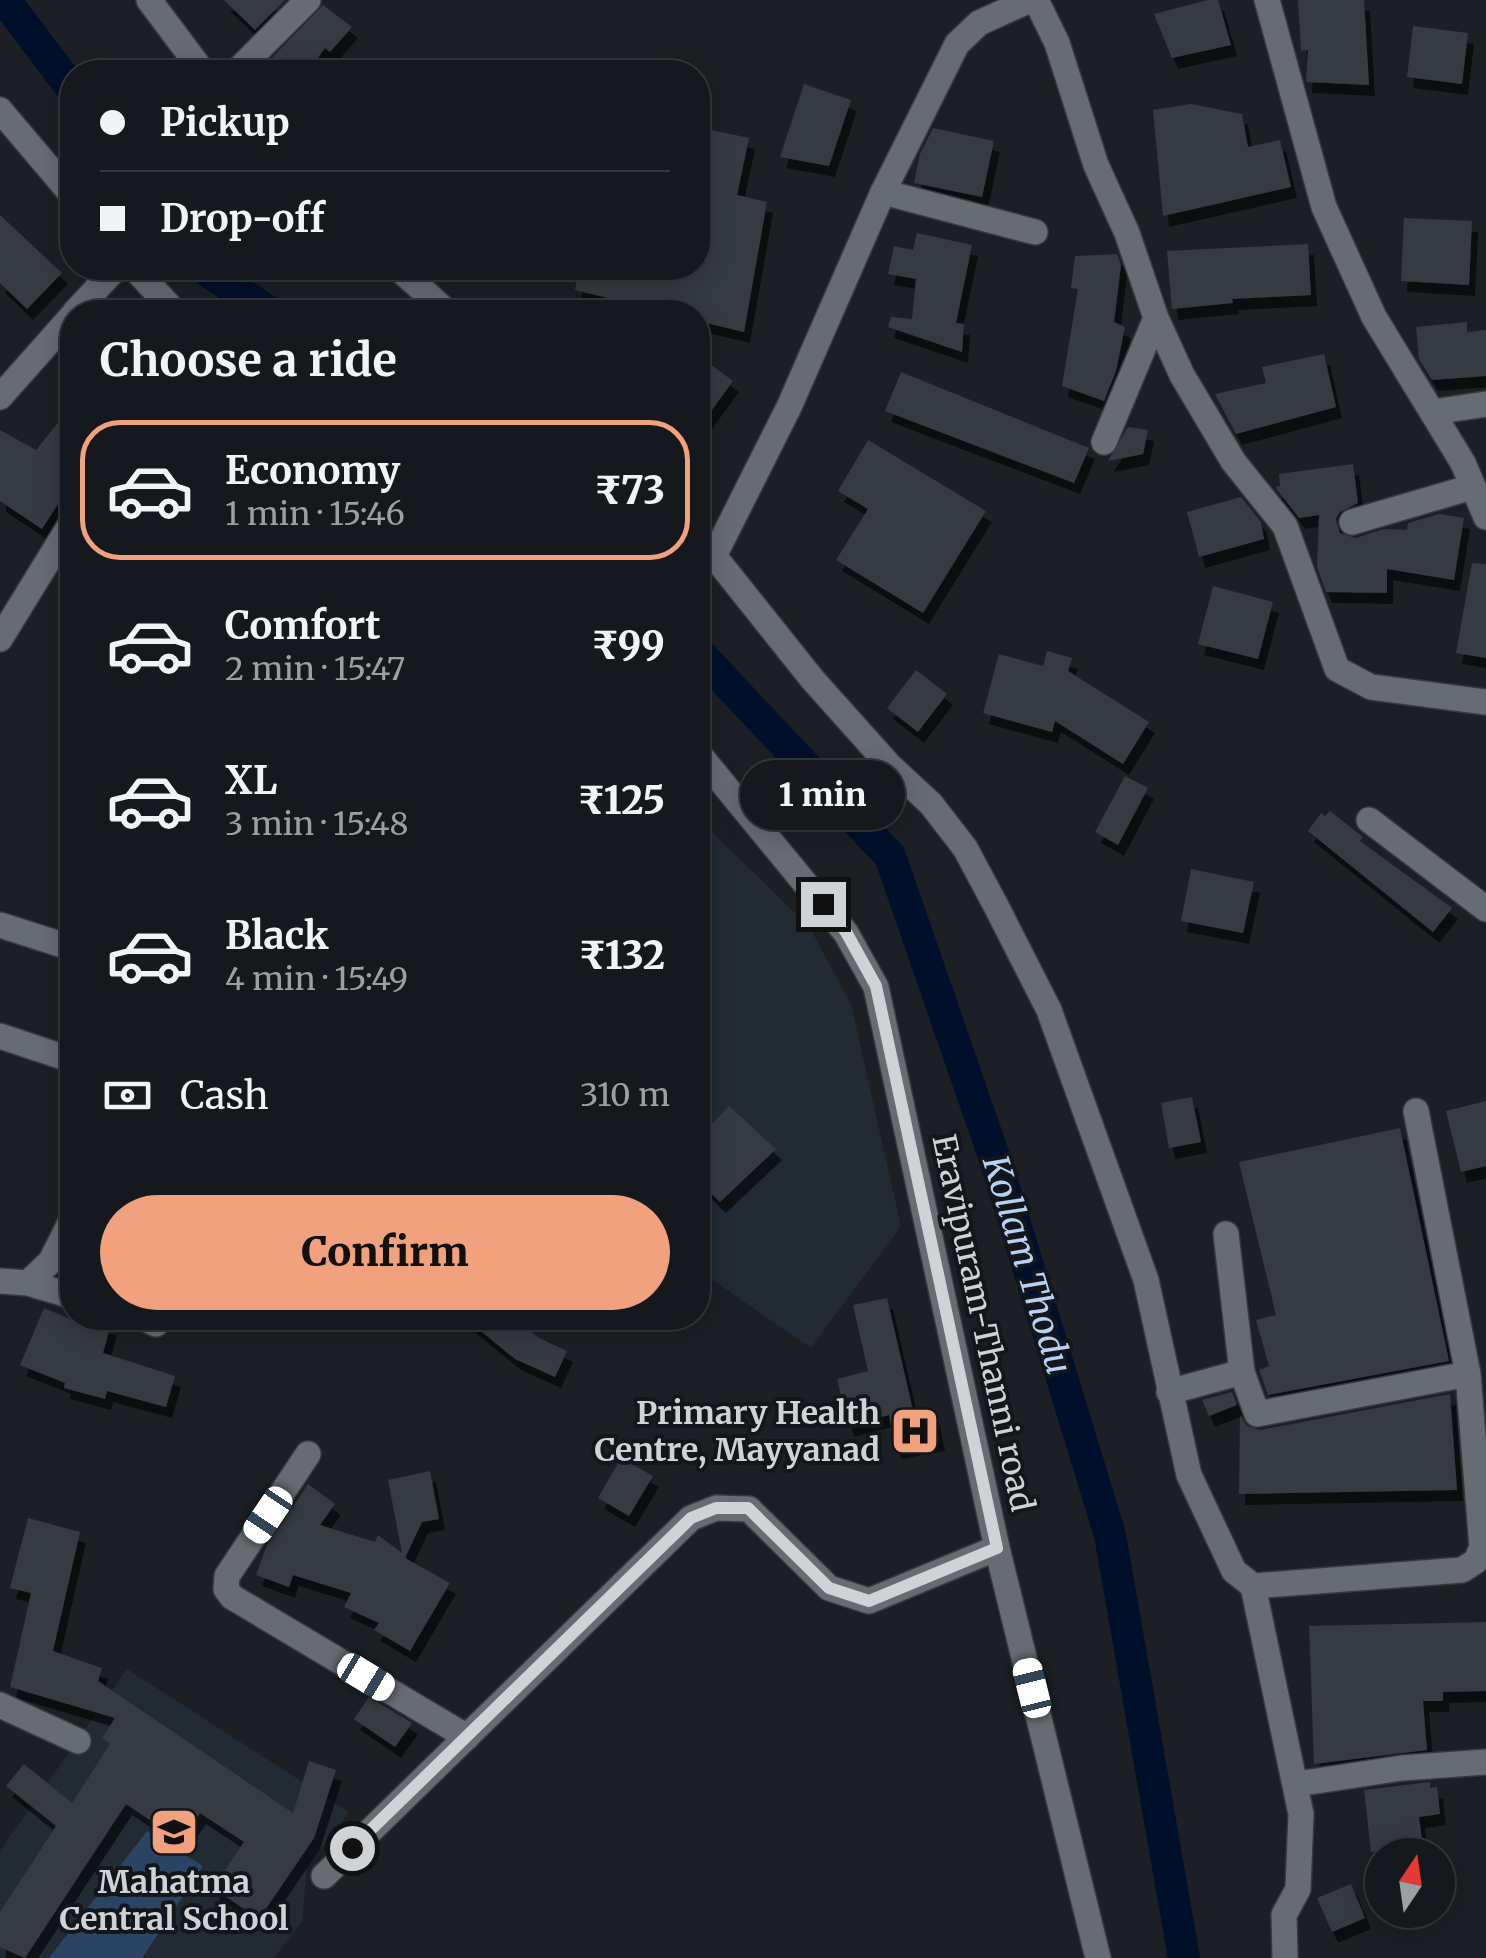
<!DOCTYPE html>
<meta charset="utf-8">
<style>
body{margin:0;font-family:Merriweather,serif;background:#222529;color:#f1f3f6;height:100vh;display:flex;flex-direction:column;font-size:38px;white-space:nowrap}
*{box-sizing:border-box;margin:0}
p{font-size:32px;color:#9da0a3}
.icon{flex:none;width:55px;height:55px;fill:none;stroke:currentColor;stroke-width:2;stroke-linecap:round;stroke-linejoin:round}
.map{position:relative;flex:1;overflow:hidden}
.drawer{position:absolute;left:60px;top:300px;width:650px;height:1030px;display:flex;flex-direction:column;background:#15181c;border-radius:40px;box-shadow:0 5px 25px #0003,0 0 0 2px #34373b}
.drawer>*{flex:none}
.hud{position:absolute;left:60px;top:60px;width:650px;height:220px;border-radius:40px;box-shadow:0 5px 25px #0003,0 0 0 2px #34373b;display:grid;align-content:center;height:220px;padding:0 40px;background:#15181c}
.needle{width:65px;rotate:13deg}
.buttons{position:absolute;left:1365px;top:1838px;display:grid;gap:20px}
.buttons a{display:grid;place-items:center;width:90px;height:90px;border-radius:50%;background:#15181c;box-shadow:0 5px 25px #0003,0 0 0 2px #34373b;font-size:50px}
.end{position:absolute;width:45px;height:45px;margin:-22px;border:12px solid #d0d3d6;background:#111;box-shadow:0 0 0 5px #111}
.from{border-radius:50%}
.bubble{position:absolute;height:70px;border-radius:35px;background:#15181c;box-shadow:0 5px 25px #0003,0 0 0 2px #34373b;font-size:32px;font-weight:800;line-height:70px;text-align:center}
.car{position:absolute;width:30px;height:60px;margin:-30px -15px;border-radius:12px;box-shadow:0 0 8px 2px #0007;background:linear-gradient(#fff 24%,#345 0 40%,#fff 0 76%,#345 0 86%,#fff 0)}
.hud b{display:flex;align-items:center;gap:35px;height:95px;font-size:38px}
.hud b+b{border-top:2px solid #34373b}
.hud i{width:25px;height:25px;background:#f1f3f6}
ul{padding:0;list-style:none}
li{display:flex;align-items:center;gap:30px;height:140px;margin:0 20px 15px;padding:0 20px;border:5px solid transparent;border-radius:40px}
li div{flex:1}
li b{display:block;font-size:38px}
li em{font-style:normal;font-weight:800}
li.selected{border-color:#f1a17d}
li>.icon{width:90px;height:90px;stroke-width:1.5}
h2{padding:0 40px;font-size:45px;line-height:120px}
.pay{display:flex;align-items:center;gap:25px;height:110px;padding:0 40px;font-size:38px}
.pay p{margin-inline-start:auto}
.cta{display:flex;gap:20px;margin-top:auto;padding:20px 40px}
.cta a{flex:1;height:115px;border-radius:60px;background:#f1a17d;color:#111;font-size:40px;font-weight:800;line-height:115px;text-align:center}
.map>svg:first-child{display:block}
.built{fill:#222a34}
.green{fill:#2b4463}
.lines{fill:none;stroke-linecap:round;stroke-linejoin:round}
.canal{stroke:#00102b;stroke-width:32}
.building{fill:#363a40;filter:url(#shadow)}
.minor-casing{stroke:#363a3e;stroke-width:28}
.tertiary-casing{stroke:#363a3e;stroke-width:28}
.secondary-casing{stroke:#363a3e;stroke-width:28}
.minor{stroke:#676c72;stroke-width:25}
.tertiary{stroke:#676c72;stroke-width:25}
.secondary{stroke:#676c72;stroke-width:25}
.route{stroke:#d0d3d6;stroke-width:12}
.labels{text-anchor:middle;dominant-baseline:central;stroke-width:8;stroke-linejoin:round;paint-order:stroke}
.street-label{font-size:32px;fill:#d0d3d6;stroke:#13171c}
.poi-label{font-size:32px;font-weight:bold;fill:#d0d3d6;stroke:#13171c;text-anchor:end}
.water-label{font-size:35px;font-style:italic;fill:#b7d2f4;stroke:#13171c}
</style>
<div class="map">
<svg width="1486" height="1958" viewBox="0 0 1486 1958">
<defs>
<filter id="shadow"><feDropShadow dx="6" dy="11" stdDeviation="0" flood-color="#0009"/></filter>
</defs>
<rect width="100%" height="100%" fill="#1c2025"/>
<path class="built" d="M 698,818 L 810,928 L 851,1004 L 901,1226 L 811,1348 L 698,1270 Z
M 127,1669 L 349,1812 L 307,1867 L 302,1921 L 274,1958 L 0,1958 L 0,1851 Z"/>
<path class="green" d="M 147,1831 L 203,1866 L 142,1958 L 49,1958 Z"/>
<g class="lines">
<path class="canal" d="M 5,0 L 72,89
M 203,268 L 269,312
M 698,652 L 890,856 L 998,1168 L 1110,1535 L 1184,1958"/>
</g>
<path class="building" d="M 224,0 L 285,0 L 255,30 Z
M 1208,0 L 1218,0 L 1231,45 L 1172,58 L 1154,14 Z
M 1298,0 L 1364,0 L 1369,85 L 1306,82 L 1308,50 L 1301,51 Z
M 323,5 L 352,27 L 330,52 L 325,48 L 308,72 L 258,72 Z
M 1413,26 L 1468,33 L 1462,84 L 1407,77 Z
M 804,84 L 851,100 L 829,166 L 780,157 Z
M 1191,104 L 1242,114 L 1248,147 L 1280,140 L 1291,187 L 1163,216 L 1153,110 Z
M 698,127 L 749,138 L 737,195 L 767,202 L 744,332 L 698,321 L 698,312 L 665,312 L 575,290 L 579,268 L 698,268 Z
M 933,128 L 994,141 L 982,197 L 914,183 L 920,154 Z
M 0,215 L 62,273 L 27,309 L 0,283 Z
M 1404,218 L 1472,221 L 1469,285 L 1401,281 Z
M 917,233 L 972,245 L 956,323 L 964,324 L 962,352 L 888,327 L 891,317 L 912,319 L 916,279 L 888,274 L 894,246 L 913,250 Z
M 1308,244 L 1311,295 L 1232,299 L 1233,303 L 1172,309 L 1167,251 Z
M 1117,254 L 1121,265 L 1114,322 L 1125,327 L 1116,371 L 1104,401 L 1062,386 L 1078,289 L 1071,288 L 1075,256 Z
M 1467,322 L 1467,332 L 1486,330 L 1486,376 L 1432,380 L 1419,359 L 1416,327 Z
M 1324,354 L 1336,407 L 1236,434 L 1215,394 L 1266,383 L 1262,367 Z
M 698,355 L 733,381 L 698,429 Z
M 901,372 L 1089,448 L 1074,483 L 885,411 Z
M 72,405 L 72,482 L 42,529 L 0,501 L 0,430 L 36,450 Z
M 1128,427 L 1148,430 L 1143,454 L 1108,461 Z
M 868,440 L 986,511 L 923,613 L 836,560 L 868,509 L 838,491 Z
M 1353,464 L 1358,503 L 1340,512 L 1336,519 L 1340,533 L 1356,538 L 1384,529 L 1407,530 L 1408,523 L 1439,514 L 1464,518 L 1454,580 L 1387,569 L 1387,593 L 1326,592 L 1317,567 L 1319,515 L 1299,518 L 1275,487 L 1280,486 L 1279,474 Z
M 1241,497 L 1261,522 L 1264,539 L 1199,557 L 1187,512 Z
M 1472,563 L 1486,564 L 1486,658 L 1456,653 Z
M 1213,586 L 1273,602 L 1258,659 L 1198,644 Z
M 1047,651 L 1072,658 L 1068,671 L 1149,722 L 1123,764 L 1055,721 L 1052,732 L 983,713 L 999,654 L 1043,666 Z
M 916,670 L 947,694 L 918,732 L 887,708 Z
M 1125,776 L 1148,788 L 1118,845 L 1095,832 Z
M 1330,811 L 1363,837 L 1360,841 L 1452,908 L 1433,932 L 1308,831 L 1321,813 L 1325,816 Z
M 1191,869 L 1254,882 L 1243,933 L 1181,921 Z
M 1192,1097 L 1201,1142 L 1169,1148 L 1161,1103 Z
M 1486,1101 L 1486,1166 L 1461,1172 L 1446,1111 Z
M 729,1106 L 776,1149 L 720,1202 L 698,1181 L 698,1139 Z
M 1400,1128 L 1449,1361 L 1268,1395 L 1259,1370 L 1269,1366 L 1256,1320 L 1276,1315 L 1239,1162 Z
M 887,1298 L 915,1419 L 934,1415 L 939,1440 L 895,1448 L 889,1415 L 848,1426 L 837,1379 L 868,1371 L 853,1305 Z
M 44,1308 L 68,1318 L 111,1324 L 103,1353 L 175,1376 L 166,1407 L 107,1391 L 105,1399 L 64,1388 L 65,1383 L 20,1365 Z
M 465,1318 L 514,1318 L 539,1338 L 567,1351 L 555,1377 L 515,1359 Z
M 1232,1392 L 1237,1405 L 1209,1416 L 1202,1400 Z
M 1450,1394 L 1457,1490 L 1239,1494 L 1240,1415 L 1247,1426 L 1260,1430 Z
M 621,1458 L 653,1476 L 629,1516 L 598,1498 Z
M 430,1471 L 439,1519 L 422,1522 L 405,1558 L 450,1583 L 410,1651 L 374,1630 L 379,1623 L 344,1607 L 351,1593 L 293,1575 L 289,1587 L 256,1575 L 267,1545 L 308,1484 L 335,1504 L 320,1525 L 375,1542 L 378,1535 L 402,1553 L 388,1480 Z
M 28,1518 L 80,1532 L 53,1651 L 102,1668 L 98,1681 L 293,1813 L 309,1761 L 336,1770 L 314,1838 L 259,1919 L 213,1888 L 244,1842 L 200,1813 L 181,1841 L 126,1804 L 25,1958 L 0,1947 L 0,1912 L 56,1826 L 6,1786 L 24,1764 L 72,1803 L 110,1744 L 102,1738 L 115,1718 L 10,1687 L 31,1593 L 10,1588 Z
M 1486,1622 L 1486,1691 L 1443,1692 L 1443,1701 L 1423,1701 L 1427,1750 L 1314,1764 L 1309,1626 Z
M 369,1697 L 412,1723 L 395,1747 L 354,1719 Z
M 1430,1782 L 1430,1788 L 1437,1787 L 1440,1814 L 1419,1817 L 1423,1847 L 1371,1852 L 1364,1790 Z
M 1351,1884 L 1365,1918 L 1332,1932 L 1317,1898 Z"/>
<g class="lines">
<g class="minor-casing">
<path id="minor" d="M 1036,0 L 1057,43 L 1096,165 L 1127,233 L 1156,318 L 1182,375 L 1233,461 L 1285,526 L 1337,669 L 1371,687 L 1486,702
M 1267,0 L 1324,207 L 1374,317 L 1463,463 L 1486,517
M 236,72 L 308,0
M 883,192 L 1035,232
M 75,312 L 116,268
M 0,397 L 72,316
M 1433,412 L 1486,404
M 1104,442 L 1156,318
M 1352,522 L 1472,487
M 714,556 L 813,680 L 890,766 L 931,804 L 965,848 L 995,904 L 1049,1010 L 1146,1280 L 1189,1475 L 1234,1571 L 1253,1586 L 1301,1814 L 1298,1889 L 1284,1915 L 1285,1958
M 0,639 L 72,522
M 1369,820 L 1486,909
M 0,925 L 72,948
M 0,1036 L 72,1060
M 1226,1234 L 1242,1372 L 1257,1414 L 1468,1374
M 0,1281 L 28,1283 L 51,1261 L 72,1219
M 28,1283 L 72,1296
M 143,1318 L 156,1324
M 1169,1392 L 1242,1372
M 308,1454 L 227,1576 L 226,1589 L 232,1597 L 467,1737
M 1253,1586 L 1462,1570 L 1476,1561 L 1482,1547 L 1468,1374 L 1416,1111
M 0,1705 L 78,1741
M 1297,1784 L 1402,1768 L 1486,1762
M 324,1876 L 691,1518 L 716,1508 L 749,1509 L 829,1588 L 869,1601 L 997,1548"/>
</g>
<g class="tertiary-casing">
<path id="tertiary" d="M 149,0 L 203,72
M 398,268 L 447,312
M 698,540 L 714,556 L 789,407 L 883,192 L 957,44 L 979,23 L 1030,0"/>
</g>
<g class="secondary-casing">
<path id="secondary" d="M 0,110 L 72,195
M 134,268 L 175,312
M 698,753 L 846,933 L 876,987 L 997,1548 L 1098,1958"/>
</g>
<use href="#minor" class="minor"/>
<use href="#tertiary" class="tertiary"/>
<use href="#secondary" class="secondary"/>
</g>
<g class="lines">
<path class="route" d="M 352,1848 L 691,1518 L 716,1508 L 748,1508 L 829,1588 L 869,1601 L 997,1548 L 876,986 L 846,932 L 823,904"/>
</g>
<defs>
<g id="hospital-square" transform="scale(2.5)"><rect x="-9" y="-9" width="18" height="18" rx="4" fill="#f1a17d" stroke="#13171c"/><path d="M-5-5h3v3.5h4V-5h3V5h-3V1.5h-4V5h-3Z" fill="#111"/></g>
<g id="school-square" transform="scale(2.5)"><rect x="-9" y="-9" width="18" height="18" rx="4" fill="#f1a17d" stroke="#13171c"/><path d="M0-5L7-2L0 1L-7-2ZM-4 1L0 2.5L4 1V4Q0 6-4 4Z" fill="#111"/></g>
</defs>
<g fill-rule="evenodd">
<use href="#hospital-square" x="915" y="1431"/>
<use href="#school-square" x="174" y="1832"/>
</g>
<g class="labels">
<g class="street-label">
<text transform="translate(983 1323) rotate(78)">Eravipuram-Thanni road</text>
</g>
<g class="poi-label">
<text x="880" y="1413">Primary Health<tspan x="880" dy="37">Centre, Mayyanad</tspan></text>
<text x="174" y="1882" text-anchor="middle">Mahatma<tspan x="174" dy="37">Central School</tspan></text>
</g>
<g class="water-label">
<text transform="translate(1027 1265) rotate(73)">Kollam Thodu</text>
</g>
</g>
</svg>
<div class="buttons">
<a><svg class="needle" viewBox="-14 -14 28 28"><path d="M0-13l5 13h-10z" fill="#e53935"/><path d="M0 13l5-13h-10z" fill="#9da0a3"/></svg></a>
</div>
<i class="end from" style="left:352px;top:1848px"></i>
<i class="end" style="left:823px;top:904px"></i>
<div class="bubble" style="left:740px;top:760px;width:165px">1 min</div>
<i class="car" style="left:268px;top:1515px;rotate:214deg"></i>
<i class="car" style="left:366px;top:1677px;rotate:121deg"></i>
<i class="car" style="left:1032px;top:1688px;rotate:346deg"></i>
<div class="hud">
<b><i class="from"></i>Pickup</b>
<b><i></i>Drop-off</b>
</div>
<section class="drawer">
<h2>Choose a ride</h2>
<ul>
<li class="selected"><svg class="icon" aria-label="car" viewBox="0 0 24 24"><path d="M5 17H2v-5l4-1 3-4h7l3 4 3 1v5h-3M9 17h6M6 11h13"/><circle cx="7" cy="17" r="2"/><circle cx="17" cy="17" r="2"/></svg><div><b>Economy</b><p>1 min · 15:46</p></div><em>₹73</em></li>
<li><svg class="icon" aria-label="car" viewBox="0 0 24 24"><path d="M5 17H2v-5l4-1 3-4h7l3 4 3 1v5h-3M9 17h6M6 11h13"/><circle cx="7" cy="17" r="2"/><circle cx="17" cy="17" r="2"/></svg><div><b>Comfort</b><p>2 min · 15:47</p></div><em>₹99</em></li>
<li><svg class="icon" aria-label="car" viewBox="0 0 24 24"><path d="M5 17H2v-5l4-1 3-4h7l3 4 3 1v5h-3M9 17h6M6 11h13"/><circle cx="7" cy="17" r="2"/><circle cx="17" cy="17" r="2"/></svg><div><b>XL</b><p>3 min · 15:48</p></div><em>₹125</em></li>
<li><svg class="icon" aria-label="car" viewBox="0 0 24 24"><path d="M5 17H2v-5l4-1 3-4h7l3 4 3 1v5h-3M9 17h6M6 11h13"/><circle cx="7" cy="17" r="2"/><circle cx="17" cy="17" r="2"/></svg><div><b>Black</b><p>4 min · 15:49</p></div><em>₹132</em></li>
</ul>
<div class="pay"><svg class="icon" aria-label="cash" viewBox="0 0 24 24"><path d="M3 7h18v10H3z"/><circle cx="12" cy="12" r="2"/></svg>Cash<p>310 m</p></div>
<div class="cta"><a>Confirm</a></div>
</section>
</div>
